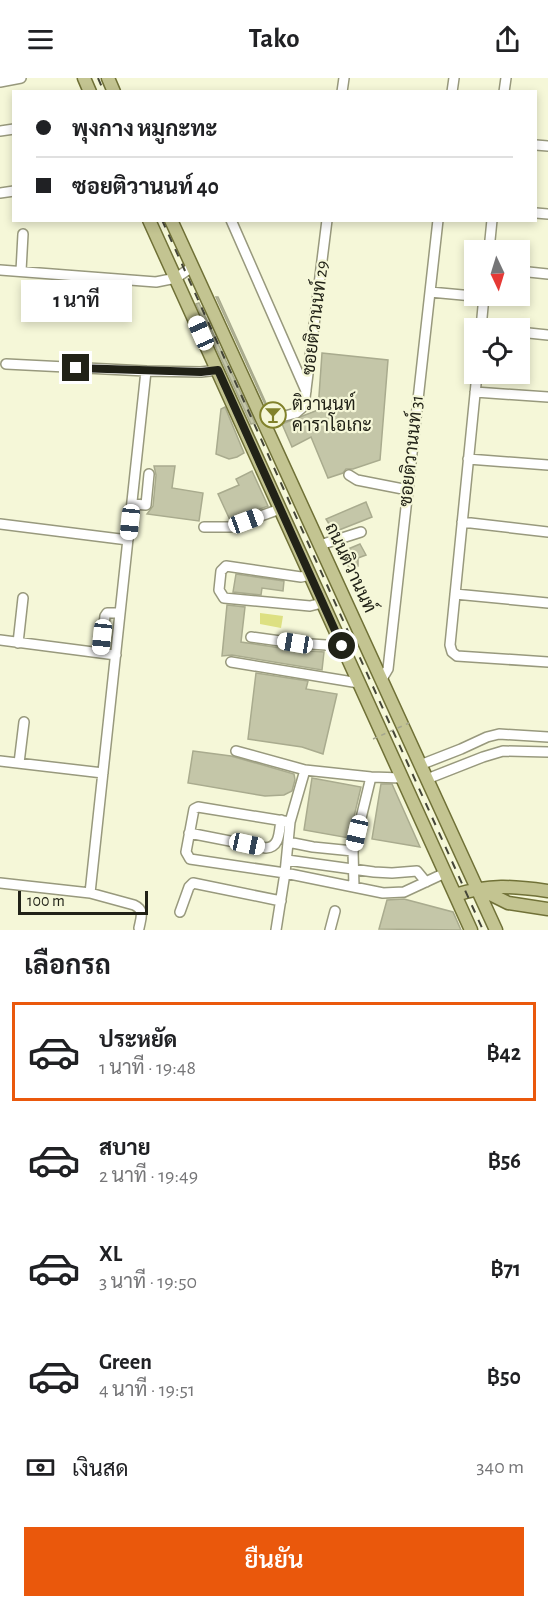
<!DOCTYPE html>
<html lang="th">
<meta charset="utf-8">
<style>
body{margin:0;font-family:"Alegreya Sans",Sarabun,sans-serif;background:#f2f2f2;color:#202124;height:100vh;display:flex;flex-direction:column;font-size:22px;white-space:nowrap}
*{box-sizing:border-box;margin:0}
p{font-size:20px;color:#757577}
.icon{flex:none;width:33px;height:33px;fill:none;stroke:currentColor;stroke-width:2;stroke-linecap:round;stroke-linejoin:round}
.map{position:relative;height:852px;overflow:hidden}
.details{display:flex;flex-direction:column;background:#fff;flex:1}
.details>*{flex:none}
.hud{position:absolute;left:12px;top:12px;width:525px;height:132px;border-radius:0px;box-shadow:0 3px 9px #0003;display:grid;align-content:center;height:132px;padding:0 24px;background:#fff}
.needle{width:39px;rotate:176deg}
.fabs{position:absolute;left:464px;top:162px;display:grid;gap:12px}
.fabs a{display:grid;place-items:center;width:66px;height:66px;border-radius:0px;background:#fff;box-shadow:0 3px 9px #0003;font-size:30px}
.scale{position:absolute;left:18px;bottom:15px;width:130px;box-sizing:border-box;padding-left:6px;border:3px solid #212217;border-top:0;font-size:16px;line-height:21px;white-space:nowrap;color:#212217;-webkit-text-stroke:4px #f5f7d8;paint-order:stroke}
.end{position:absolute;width:27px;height:27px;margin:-14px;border:8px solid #212217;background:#fff;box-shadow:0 0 0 3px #fff}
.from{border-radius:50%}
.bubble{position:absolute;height:42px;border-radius:0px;background:#fff;box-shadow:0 3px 9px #0003;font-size:20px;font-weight:600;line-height:42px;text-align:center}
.car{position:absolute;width:18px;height:36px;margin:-18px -9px;border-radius:8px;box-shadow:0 0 4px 2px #0007;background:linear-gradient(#fff 24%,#345 0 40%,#fff 0 76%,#345 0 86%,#fff 0)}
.hud b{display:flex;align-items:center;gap:21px;height:57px;font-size:22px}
.hud b+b{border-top:2px solid #e0e0e0}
.hud i{width:15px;height:15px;background:#202124}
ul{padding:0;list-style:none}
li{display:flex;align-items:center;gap:18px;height:99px;margin:0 12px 9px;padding:0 12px;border:3px solid transparent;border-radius:0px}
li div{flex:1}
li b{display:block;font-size:22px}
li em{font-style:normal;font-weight:600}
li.selected{border-color:#ea580c}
li>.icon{width:54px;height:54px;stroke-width:1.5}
h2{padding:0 24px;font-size:27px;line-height:72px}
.pay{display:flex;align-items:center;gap:15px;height:66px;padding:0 24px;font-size:22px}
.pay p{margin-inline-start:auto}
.action{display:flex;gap:12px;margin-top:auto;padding:12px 24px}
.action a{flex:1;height:69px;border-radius:0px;background:#ea580c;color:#fff;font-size:24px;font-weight:600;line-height:69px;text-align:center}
header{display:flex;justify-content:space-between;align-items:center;height:78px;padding:0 24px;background:#fff;font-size:27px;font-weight:600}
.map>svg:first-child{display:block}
.green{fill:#dde082}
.building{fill:#c4c6a8;stroke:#a9ab8e;stroke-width:1.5}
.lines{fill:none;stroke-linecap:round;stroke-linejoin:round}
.minor-casing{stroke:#98997d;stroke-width:12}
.major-casing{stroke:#707137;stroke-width:15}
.minor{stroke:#fff;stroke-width:9}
.major{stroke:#c3c491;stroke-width:12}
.rail{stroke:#454638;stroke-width:2;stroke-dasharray:8 8;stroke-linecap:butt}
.path-bridge{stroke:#a4a68e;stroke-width:1.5;stroke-dasharray:4.5 4.5;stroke-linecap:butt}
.route{stroke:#212217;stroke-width:8}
.labels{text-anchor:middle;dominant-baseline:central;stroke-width:4.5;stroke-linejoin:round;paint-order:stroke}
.street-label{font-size:18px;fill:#212217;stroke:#f5f7d8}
.poi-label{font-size:18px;fill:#212217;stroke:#f5f7d8;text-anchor:start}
</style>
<header><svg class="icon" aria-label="menu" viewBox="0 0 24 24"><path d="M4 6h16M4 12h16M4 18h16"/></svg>Tako<svg class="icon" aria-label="share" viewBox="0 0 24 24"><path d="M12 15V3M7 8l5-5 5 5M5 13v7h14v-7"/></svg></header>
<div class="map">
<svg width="548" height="852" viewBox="0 0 548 852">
<rect width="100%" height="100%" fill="#f5f7d8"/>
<path class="green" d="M 260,535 L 283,538 L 281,550 L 260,546 Z"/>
<path class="building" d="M 216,219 L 218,219 L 270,334 L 269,335 Z
M 199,225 L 255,345 L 254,345 L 251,346 L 196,226 Z
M 322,275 L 388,282 L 380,382 L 353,391 L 346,391 L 343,395 L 328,400 L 311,359 L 292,369 L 282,346 L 318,332 Z
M 225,329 L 244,375 L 237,379 L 229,381 L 216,376 L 221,331 Z
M 154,388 L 175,388 L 172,410 L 203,415 L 199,443 L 147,436 L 153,428 L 156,397 Z
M 252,393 L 268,428 L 230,442 L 218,416 L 239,407 L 236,401 Z
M 366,424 L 372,439 L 334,454 L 326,441 Z
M 360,466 L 366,477 L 358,480 L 358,488 L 350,492 L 341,474 Z
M 236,496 L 284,503 L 283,513 L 262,510 L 261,517 L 233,514 Z
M 227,527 L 245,529 L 241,564 L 294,572 L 324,574 L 322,592 L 232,577 L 222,578 Z
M 256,595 L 308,603 L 306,611 L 337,616 L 323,676 L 302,669 L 248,661 Z
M 193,673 L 231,678 L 294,696 L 295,702 L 292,713 L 284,717 L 265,718 L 188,705 Z
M 312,700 L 361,709 L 349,760 L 304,752 Z
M 381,706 L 392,706 L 420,769 L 372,761 Z
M 404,821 L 453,834 L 461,852 L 379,851 L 387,822 Z"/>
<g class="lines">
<g class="minor-casing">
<path id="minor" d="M 0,4 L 21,0
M 342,14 L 344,0
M 452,14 L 454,0
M 504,14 L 506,0
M 0,53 L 14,51
M 536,67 L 548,68
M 0,115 L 14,113
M 536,135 L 548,136
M 231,142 L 306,313
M 489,172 L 492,142
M 0,192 L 156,204 L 176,200 L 192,189
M 21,193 L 23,156
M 519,193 L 548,196
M 430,214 L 484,219
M 481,250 L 484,218
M 519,254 L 548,257
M 6,286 L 146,293 L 201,294 L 218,292
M 477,296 L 450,567 L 452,574 L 457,578 L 548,584
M 475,314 L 548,319
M 263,344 L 296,335 L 304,328 L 327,142
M 468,381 L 548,387
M 349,397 L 357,402 L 408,412
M 132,426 L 146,427 L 149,396
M 462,444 L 548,454
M 0,446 L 128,462
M 204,449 L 230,449 L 280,431
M 320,467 L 361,454
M 310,497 L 301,499 L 226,488 L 221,493 L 219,512 L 224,520 L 310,528 L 322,525
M 455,516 L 548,525
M 251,559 L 295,565 L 342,568
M 0,562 L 116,577
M 18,565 L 23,520
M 101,575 L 105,538 L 107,535 L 120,535
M 231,584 L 359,605
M 382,601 L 388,591 L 438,142
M 236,673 L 305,692
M 0,683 L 103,695
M 19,685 L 24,644
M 420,687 L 461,671 L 487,659 L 499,656 L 548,659
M 427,701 L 483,679 L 503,673 L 548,674
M 290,744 L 198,729 L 194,731 L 186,774 L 190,781 L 285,795 L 383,815 L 404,814 L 445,795
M 189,755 L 266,770 C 280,769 279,754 281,742
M 288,764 L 313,769 L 353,773 L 371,699
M 353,773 L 354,809
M 287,782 L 374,794 L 392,795 L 417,793 L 426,804
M 0,805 L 90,815 L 134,827 C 145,832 141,840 139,850
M 90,815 L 146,293
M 180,834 L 189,809 L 193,805 L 281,823
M 276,852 L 285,795 L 290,744 L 305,692 L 371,699 L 402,700
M 330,852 L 335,833"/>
</g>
<g class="major-casing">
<path id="major" d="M 84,0 L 90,14
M 108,0 L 114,14
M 149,142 L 471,852
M 171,142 L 496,852
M 478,810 L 508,825 L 548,831
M 455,817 C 490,806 512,808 548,813"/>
</g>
<use href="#minor" class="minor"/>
<use href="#major" class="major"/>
<path class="rail" d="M 98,0 L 104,14
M 162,142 L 483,852"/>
<path class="path-bridge" d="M 373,661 L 409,645"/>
</g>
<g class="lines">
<path class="route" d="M 76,290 L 201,294 L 218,292 L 342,568"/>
</g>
<defs>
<g id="bar-ring" transform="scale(1.35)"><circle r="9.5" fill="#f5f7d8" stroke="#81822b" stroke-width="1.5"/><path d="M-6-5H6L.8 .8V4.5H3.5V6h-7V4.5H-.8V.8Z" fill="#81822b"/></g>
</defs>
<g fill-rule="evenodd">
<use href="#bar-ring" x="273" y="337"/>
</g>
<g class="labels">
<g class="street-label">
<text transform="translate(316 240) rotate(-83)">ซอยติวานนท์ 29</text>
<text transform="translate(412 373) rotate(-84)">ซอยติวานนท์ 31</text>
<text transform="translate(350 490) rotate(65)">ถนนติวานนท์</text>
</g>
<g class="poi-label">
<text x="292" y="327">ติวานนท์<tspan x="292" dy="21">คาราโอเกะ</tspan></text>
</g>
</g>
</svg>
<div class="fabs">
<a><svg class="needle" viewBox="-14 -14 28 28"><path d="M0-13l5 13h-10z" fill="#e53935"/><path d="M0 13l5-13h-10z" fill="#757577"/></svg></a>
<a><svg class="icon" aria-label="locate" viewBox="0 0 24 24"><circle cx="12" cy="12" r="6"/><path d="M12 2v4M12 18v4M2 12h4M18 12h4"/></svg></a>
</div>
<div class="scale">100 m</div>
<i class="end from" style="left:342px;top:568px"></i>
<i class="end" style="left:76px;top:290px"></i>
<div class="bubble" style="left:21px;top:202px;width:111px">1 นาที</div>
<i class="car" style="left:201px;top:255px;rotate:336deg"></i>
<i class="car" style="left:246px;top:443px;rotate:70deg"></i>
<i class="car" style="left:130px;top:444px;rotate:186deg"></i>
<i class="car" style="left:102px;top:559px;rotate:186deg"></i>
<i class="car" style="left:295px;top:565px;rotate:279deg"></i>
<i class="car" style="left:357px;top:755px;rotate:193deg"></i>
<i class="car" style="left:247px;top:766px;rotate:102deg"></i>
<div class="hud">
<b><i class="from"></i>พุงกาง หมูกะทะ</b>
<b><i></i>ซอยติวานนท์ 40</b>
</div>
</div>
<section class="details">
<h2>เลือกรถ</h2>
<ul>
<li class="selected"><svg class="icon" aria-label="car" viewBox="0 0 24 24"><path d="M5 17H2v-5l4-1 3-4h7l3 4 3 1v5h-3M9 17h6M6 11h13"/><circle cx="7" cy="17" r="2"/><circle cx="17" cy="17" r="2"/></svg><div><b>ประหยัด</b><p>1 นาที · 19:48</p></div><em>฿42</em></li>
<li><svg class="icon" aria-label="car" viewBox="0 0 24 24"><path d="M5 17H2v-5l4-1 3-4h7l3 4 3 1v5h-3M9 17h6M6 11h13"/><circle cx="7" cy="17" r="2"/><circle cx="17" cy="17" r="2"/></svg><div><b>สบาย</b><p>2 นาที · 19:49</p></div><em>฿56</em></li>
<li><svg class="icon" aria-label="car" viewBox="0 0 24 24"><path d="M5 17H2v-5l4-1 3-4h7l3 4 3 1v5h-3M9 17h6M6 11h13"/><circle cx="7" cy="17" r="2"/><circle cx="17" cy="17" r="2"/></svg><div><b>XL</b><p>3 นาที · 19:50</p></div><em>฿71</em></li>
<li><svg class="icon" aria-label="car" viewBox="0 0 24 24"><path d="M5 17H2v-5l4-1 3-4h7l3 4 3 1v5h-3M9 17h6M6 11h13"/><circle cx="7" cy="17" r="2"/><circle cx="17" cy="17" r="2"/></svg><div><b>Green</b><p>4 นาที · 19:51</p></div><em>฿50</em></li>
</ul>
<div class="pay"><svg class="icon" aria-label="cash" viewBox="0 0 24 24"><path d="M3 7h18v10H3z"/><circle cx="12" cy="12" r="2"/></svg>เงินสด<p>340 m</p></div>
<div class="action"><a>ยืนยัน</a></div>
</section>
